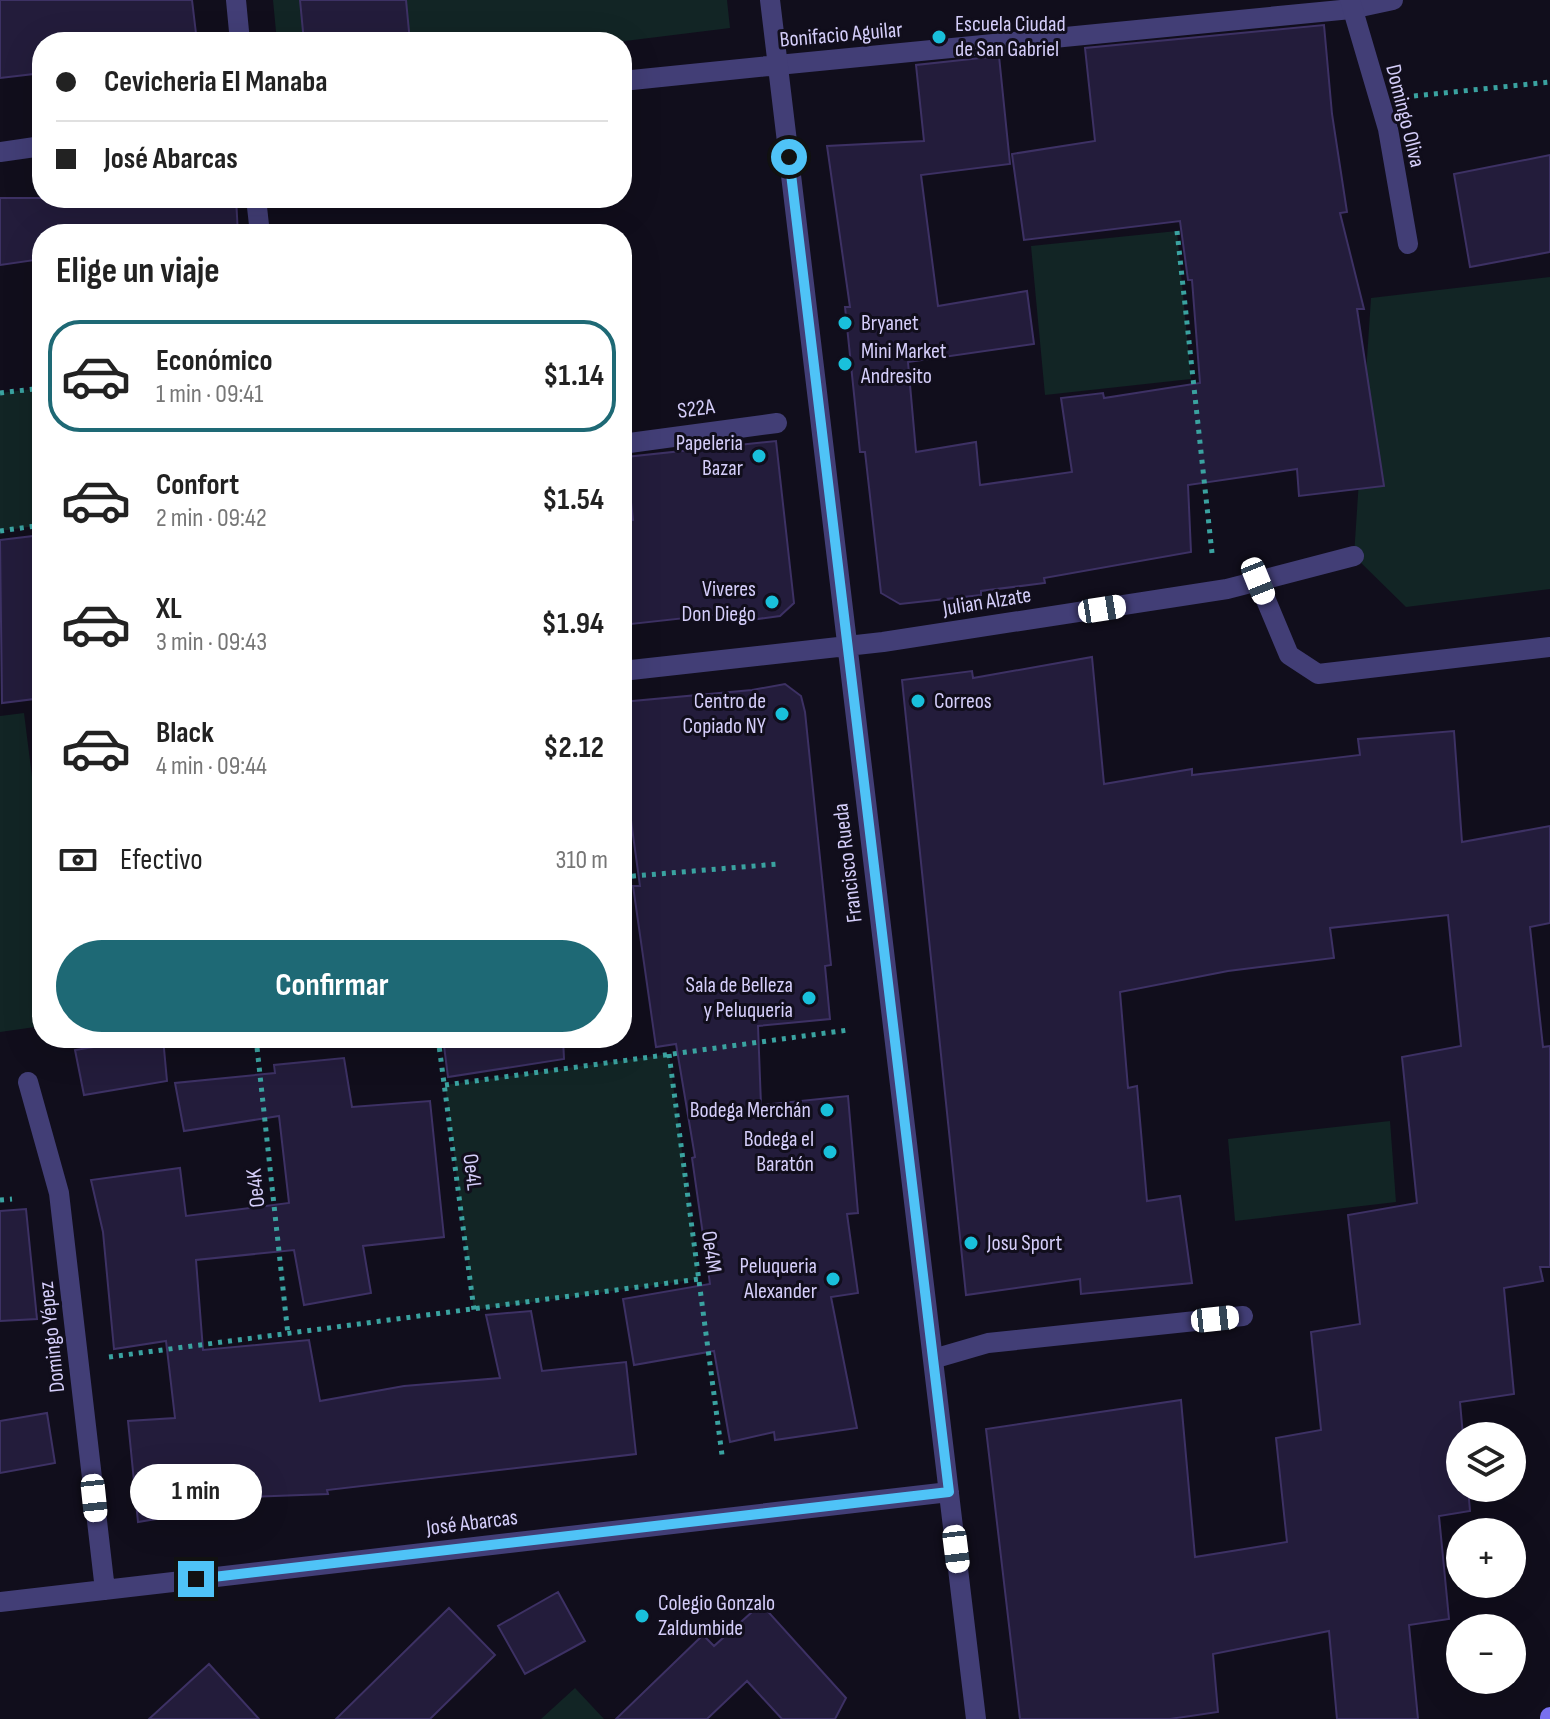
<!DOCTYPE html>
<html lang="es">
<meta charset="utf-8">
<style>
body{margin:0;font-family:"Sofia Sans Condensed",sans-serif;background:#f6f6f6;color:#222;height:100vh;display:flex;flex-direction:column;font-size:30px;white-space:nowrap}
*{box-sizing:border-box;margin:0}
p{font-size:26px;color:#767676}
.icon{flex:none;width:44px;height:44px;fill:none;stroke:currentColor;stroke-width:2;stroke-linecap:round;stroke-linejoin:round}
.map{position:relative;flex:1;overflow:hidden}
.drawer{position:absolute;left:32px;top:224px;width:600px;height:824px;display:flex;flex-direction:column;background:#fff;border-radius:32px;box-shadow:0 8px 32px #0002}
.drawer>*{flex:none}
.guide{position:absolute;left:32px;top:32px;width:600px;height:176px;border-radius:32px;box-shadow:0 8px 32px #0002;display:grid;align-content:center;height:176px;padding:0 24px;background:#fff}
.tools{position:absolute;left:1446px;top:1422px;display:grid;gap:16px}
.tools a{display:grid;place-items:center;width:80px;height:80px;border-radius:50%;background:#fff;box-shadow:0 8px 32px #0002;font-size:40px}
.end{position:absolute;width:36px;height:36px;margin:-18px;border:10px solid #4fc3f7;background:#111;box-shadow:0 0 0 4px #111}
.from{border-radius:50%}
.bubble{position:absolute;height:56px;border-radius:28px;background:#fff;box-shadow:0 8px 32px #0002;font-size:26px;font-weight:700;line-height:56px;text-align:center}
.car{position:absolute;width:24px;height:48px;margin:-24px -12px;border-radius:10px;box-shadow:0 0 6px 2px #0007;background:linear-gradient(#fff 24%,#345 0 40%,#fff 0 76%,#345 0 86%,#fff 0)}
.guide b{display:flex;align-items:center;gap:28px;height:76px;font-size:30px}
.guide b+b{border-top:2px solid #e0e0e0}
.guide i{width:20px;height:20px;background:#222}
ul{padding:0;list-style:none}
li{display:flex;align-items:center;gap:24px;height:112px;margin:0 16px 12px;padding:0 8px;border:4px solid transparent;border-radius:32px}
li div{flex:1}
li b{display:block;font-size:30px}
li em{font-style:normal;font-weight:700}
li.current{border-color:#1e6975}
li>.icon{width:72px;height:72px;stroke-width:1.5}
h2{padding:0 24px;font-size:36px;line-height:96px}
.pay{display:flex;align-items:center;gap:20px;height:88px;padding:0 24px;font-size:30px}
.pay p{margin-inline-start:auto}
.action{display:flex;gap:16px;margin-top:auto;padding:16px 24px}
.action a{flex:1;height:92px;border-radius:48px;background:#1e6975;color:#fff;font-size:32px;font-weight:700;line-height:92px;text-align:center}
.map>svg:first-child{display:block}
.green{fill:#122525}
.building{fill:#231c3b;stroke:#3d3164;stroke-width:2}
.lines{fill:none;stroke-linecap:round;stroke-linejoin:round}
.path{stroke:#3aa2a0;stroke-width:5;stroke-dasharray:4 6;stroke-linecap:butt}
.lane{stroke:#423e76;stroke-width:20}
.street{stroke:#423e76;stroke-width:20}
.secondary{stroke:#7870ef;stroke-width:20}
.route{stroke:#4fc3f7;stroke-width:10}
.poi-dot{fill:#19c0db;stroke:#110e1c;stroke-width:3}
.labels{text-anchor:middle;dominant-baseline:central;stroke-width:6;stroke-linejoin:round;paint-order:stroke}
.poi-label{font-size:22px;fill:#d5cefa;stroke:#110e1c;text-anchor:end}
.street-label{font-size:22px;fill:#d5cefa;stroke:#110e1c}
</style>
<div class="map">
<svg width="1550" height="1719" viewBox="0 0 1550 1719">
<rect width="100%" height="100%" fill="#110e1c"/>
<path class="green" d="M 273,0 L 727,0 L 730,28 L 617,42 L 277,42 Z
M 1177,231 L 1191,379 L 1045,395 L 1031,246 Z
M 1550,277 L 1550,589 L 1406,607 L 1354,556 L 1371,298 Z
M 42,388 L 42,525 L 0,531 L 0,393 Z
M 24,713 L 42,856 L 42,1026 L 0,1032 L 0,716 Z
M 669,1054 L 699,1279 L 474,1310 L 445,1085 Z
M 1390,1121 L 1396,1202 L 1235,1221 L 1228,1139 Z
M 575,1688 L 604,1719 L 541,1719 Z"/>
<path class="building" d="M 0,0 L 192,0 L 197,42 L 42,42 L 42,73 L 0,78 Z
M 300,0 L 406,0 L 410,42 L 304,42 Z
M 1324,25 L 1332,114 L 1347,212 L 1340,213 L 1364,309 L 1357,309 L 1384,486 L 1299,496 L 1297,469 L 1188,485 L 1191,552 L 1044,578 L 1045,583 L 981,591 L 981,595 L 900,604 L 881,593 L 865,452 L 860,452 L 845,307 L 850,307 L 827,146 L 924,141 L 916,65 L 999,56 L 1010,164 L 921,175 L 938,306 L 1027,291 L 1034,344 L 908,362 L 916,452 L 976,442 L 980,485 L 1072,472 L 1061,398 L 1103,393 L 1104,398 L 1200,383 L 1192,280 L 1188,280 L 1180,221 L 1024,240 L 1012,154 L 1095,141 L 1085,48 Z
M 1550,155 L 1550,252 L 1470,267 L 1454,174 Z
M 0,198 L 236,198 L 238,234 L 42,234 L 42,259 L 0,265 Z
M 776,441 L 794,603 L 780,616 L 750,620 L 749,611 L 622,625 L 622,522 L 633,520 L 626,457 Z
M 42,535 L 42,698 L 2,703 L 0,540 Z
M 1092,657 L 1104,784 L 1192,769 L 1192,775 L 1360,755 L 1358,739 L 1454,731 L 1462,842 L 1550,826 L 1550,923 L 1530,927 L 1543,1047 L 1550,1046 L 1550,1267 L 1540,1267 L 1543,1281 L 1504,1288 L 1514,1394 L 1460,1402 L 1463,1436 L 1460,1436 L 1460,1488 L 1468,1488 L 1470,1511 L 1439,1516 L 1449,1619 L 1409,1625 L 1418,1719 L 1337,1719 L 1329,1631 L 1213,1654 L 1218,1712 L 1170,1719 L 1020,1719 L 986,1429 L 1181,1400 L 1195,1557 L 1287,1542 L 1276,1438 L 1321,1430 L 1311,1332 L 1360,1324 L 1348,1215 L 1417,1203 L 1402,1057 L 1461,1046 L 1448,915 L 1330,928 L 1334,958 L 1228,971 L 1120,992 L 1128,1088 L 1137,1086 L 1147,1201 L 1180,1196 L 1192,1283 L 1081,1294 L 1080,1279 L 966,1295 L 902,680 L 972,671 L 973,678 Z
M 785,684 L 801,696 L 805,712 L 831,965 L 825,966 L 830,1019 L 758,1026 L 761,1105 L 848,1096 L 858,1213 L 847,1214 L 858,1293 L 831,1297 L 857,1428 L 775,1440 L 774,1432 L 730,1442 L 714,1351 L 634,1365 L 623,1299 L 710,1284 L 692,1158 L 695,1157 L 676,1044 L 656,1047 L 633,886 L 640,886 L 622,755 L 622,702 L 752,690 Z
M 150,1038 L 163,1038 L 167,1081 L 84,1095 L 75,1050 Z
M 443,1038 L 563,1038 L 564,1059 L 448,1077 Z
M 344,1058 L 352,1107 L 430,1101 L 444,1237 L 363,1246 L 371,1293 L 304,1305 L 294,1250 L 196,1260 L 203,1350 L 309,1340 L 320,1401 L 404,1386 L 500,1378 L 486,1315 L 531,1311 L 542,1371 L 626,1362 L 636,1454 L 327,1490 L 328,1494 L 245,1497 L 246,1504 L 138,1522 L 128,1421 L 175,1418 L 166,1341 L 114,1349 L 103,1232 L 91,1180 L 180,1168 L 186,1216 L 289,1203 L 279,1116 L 184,1131 L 175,1083 L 275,1073 L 274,1065 Z
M 26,1209 L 37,1319 L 0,1321 L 0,1211 Z
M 47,1413 L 55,1463 L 0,1473 L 0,1421 Z
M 558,1592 L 585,1641 L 525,1674 L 498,1626 Z
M 761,1604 L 846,1698 L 835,1719 L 782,1719 L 747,1681 L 707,1719 L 616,1719 L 703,1635 L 714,1646 Z
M 449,1608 L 495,1655 L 430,1719 L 336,1719 Z
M 209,1664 L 259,1719 L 149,1719 Z"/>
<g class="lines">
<path class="path" d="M 1414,96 L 1550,82
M 1177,231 L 1212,553
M 0,393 L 42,388
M 0,531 L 42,525
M 622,877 L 778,864
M 256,1038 L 288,1335
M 438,1038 L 474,1310
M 669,1054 L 722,1455
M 445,1085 L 848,1030
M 0,1200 L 12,1199
M 109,1357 L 699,1279"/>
<path class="lane" d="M 778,65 L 1351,9 L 1393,0"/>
<path class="street" d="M 236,0 L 240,42
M 770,0 L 976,1719
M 1350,0 L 1388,129 L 1408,244
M 622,81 L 778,65
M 0,152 L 42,146
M 256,198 L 260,234
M 622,444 L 777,423
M 1258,581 L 1289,655 L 1318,674 L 1550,647
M 622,671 L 883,642 L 1227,589 L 1354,556
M 28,1082 L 59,1193 L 105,1590
M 933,1359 L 988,1343 L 1243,1316
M 0,1602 L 949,1492"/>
<path class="secondary" d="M 1550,1719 L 1550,1717"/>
</g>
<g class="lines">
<path class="route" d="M 196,1579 L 949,1492 L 789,157"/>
</g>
<g class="poi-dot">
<circle cx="939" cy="37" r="8"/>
<circle cx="845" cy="323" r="8"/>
<circle cx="845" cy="364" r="8"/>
<circle cx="759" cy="456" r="8"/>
<circle cx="772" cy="602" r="8"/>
<circle cx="918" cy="701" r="8"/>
<circle cx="782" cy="714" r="8"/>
<circle cx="809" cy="998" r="8"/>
<circle cx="827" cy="1110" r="8"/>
<circle cx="830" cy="1152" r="8"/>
<circle cx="971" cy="1243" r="8"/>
<circle cx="833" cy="1279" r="8"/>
<circle cx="642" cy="1616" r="8"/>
</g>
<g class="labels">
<g class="poi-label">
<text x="955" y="24" text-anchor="start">Escuela Ciudad<tspan x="955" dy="25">de San Gabriel</tspan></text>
<text x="861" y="323" text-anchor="start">Bryanet</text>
<text x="861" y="351" text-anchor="start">Mini Market<tspan x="861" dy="25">Andresito</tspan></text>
<text x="743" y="443">Papeleria<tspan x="743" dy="25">Bazar</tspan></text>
<text x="756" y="589">Viveres<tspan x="756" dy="25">Don Diego</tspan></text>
<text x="766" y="701">Centro de<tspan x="766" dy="25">Copiado NY</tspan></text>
<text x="934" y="701" text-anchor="start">Correos</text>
<text x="793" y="985">Sala de Belleza<tspan x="793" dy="25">y Peluqueria</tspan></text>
<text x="811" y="1110">Bodega Merchán</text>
<text x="814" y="1139">Bodega el<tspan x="814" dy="25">Baratón</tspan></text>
<text x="987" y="1243" text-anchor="start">Josu Sport</text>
<text x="817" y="1266">Peluqueria<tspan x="817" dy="25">Alexander</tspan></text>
<text x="658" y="1603" text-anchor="start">Colegio Gonzalo<tspan x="658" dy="25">Zaldumbide</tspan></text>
</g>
<g class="street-label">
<text transform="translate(841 35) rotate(-5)">Bonifacio Aguilar</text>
<text transform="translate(1405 116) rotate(76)">Domingo Oliva</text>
<text transform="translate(696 409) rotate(-8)">S22A</text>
<text transform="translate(987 602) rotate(-9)">Julian Alzate</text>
<text transform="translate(848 863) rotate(-97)">Francisco Rueda</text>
<text transform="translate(472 1172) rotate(83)">Oe4L</text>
<text transform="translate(256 1188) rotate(-96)">Oe4K</text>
<text transform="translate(711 1252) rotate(82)">Oe4M</text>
<text transform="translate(52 1337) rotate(-96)">Domingo Yépez</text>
<text transform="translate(472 1523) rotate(-7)">José Abarcas</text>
</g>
</g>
</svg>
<div class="tools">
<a><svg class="icon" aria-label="layers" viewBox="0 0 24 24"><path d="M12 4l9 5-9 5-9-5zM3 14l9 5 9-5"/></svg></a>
<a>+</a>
<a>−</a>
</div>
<i class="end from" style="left:789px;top:157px"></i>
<i class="end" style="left:196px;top:1579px"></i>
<div class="bubble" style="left:130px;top:1464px;width:132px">1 min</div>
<i class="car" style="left:1258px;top:581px;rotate:158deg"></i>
<i class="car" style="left:1102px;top:609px;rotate:81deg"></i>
<i class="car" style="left:1215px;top:1319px;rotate:84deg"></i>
<i class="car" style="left:94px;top:1498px;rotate:174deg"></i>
<i class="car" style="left:956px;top:1549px;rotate:173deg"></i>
<div class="guide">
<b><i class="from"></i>Cevicheria El Manaba</b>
<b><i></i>José Abarcas</b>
</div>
<section class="drawer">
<h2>Elige un viaje</h2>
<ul>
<li class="current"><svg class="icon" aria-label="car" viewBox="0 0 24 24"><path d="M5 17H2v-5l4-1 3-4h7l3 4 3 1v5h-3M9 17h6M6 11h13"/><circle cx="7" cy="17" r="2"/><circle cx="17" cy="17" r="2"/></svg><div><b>Económico</b><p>1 min · 09:41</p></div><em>$1.14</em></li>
<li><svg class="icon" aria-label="car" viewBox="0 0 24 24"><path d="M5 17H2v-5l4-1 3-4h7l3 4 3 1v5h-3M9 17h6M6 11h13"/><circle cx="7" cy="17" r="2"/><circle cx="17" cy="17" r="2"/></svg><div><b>Confort</b><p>2 min · 09:42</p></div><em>$1.54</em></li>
<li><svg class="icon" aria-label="car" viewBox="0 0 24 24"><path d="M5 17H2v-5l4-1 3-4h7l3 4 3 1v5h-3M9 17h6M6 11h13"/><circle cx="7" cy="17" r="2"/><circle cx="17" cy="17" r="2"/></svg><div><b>XL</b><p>3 min · 09:43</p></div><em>$1.94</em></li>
<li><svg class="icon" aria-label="car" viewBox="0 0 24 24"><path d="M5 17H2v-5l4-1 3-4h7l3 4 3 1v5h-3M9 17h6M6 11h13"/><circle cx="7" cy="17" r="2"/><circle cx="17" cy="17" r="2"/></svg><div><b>Black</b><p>4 min · 09:44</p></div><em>$2.12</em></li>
</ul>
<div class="pay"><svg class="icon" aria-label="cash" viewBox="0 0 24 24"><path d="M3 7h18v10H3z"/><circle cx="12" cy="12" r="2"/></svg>Efectivo<p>310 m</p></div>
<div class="action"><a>Confirmar</a></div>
</section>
</div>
